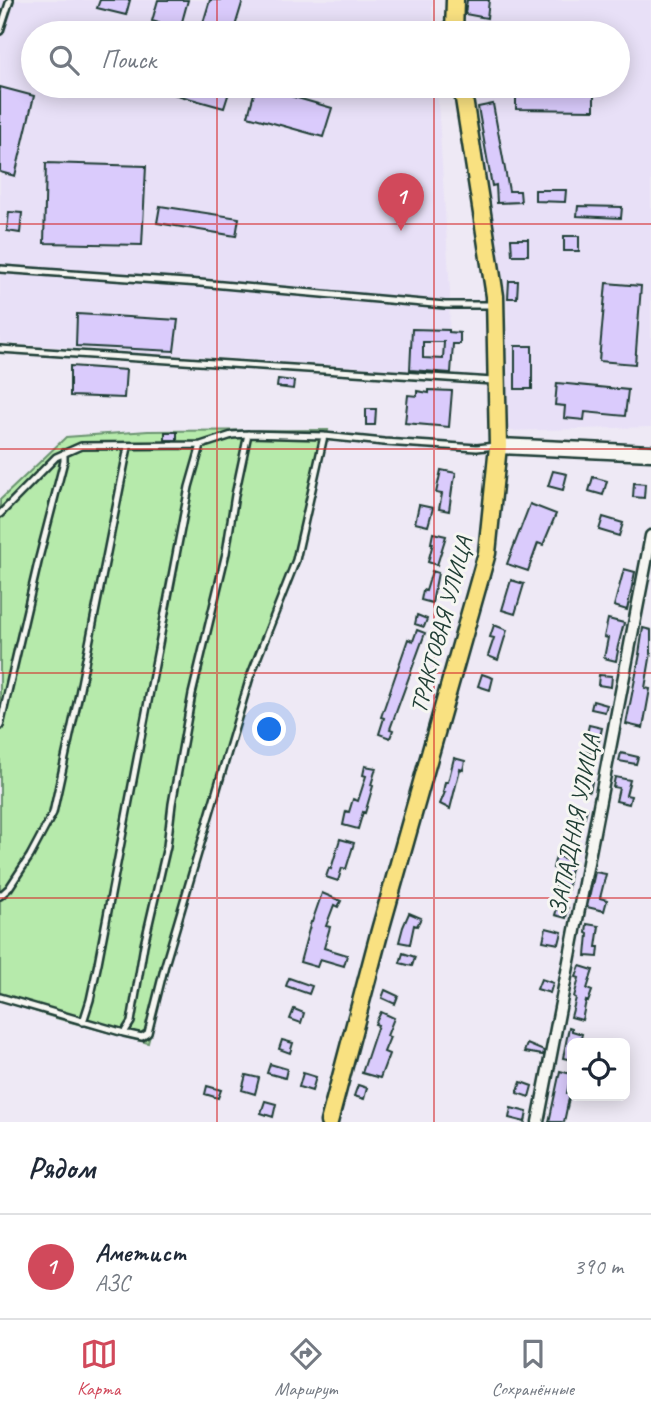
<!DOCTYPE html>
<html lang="ru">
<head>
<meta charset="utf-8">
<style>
  :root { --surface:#fff; --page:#f2f2f3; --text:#1f2937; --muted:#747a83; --line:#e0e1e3; --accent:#d1495b }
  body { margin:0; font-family:Caveat,sans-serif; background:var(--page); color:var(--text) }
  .controls { position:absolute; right:21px; bottom:21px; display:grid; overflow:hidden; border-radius:10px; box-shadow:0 4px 18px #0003 }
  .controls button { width:63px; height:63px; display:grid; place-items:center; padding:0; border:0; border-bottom:2px solid var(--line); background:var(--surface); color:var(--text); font:35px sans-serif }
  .you { position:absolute; left:270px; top:730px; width:24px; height:24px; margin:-18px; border:5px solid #fff; border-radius:50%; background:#1a73e8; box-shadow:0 0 0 10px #1a73e833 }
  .badge { display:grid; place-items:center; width:46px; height:46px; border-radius:50%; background:var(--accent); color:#fff; font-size:23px; font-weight:700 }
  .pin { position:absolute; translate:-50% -58px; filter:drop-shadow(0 2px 4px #0008) }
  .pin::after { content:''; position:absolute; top:37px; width:24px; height:21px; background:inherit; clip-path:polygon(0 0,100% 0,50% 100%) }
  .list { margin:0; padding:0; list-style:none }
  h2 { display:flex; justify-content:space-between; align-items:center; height:91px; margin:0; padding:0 28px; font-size:30px }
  h2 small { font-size:23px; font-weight:400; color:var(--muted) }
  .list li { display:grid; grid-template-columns:46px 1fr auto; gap:21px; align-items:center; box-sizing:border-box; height:105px; padding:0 28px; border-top:2px solid var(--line) }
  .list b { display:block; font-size:26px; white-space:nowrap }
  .list p { margin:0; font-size:23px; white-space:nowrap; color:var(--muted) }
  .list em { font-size:23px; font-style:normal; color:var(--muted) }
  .icon { flex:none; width:38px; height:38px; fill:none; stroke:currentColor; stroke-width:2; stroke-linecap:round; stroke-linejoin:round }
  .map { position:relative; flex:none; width:651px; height:1122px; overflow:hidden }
  .search { position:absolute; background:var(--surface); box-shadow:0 4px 18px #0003; left:21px; right:21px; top:21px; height:77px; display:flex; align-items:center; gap:18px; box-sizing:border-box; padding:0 24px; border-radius:38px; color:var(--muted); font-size:26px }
  .sheet { height:196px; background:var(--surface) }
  nav { display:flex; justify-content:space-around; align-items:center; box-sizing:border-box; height:98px; border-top:2px solid var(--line); background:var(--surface); font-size:19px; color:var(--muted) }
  nav a { display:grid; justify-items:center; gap:4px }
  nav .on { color:var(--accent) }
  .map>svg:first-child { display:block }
  .built { fill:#e8e0f7 }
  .green { fill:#b6eaab; stroke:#6a9470; stroke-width:2 }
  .building { fill:#dacbfc; stroke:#1f3d34; stroke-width:2; fill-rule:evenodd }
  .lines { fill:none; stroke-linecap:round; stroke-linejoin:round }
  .lane-casing { stroke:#1f3d34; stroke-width:10 }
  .street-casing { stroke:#1f3d34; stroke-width:15 }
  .secondary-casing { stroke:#1f3d34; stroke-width:19 }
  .primary-casing { stroke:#1f3d34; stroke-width:21 }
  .lane { stroke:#f6f6f2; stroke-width:5 }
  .street { stroke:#f6f6f2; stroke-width:10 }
  .secondary { stroke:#f6f6f2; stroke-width:14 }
  .primary { stroke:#f9e181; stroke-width:16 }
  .grid { fill:none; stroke:#d62828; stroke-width:2; stroke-opacity:0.55 }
  .labels { text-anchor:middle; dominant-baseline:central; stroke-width:6; stroke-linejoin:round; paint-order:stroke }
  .street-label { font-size:24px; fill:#1f3d34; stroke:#f6f6f2 }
</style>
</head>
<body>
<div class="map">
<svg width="651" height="1122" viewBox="0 0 651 1122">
  <rect width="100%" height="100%" fill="#eee9f5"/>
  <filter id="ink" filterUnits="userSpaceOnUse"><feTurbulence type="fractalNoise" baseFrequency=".0143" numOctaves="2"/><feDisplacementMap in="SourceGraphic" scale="14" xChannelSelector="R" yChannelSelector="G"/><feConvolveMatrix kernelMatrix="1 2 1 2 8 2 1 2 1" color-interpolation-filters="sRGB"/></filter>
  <g filter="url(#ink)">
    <path class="built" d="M0,0H433L432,8L434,33H33V86H437L450,291L449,342L454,350L451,373L0,343Z
      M463,0H651V427L508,431L507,298L491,212L475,86H618V33H468Z"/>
    <path class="green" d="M328,430L299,560L252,678L227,768L179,926L148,1043L56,1018L0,1000V500L66,437L148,431Z"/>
    <path class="building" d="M100,0H130L126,15L97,8Z
      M158,0H188L180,29L152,21Z
      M210,0H243L233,33H200Z
      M467,0H489L487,18L465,14Z
      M153,86H231L224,108L152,88Z
      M256,86L332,108L323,137L248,116Z
      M516,86H594V110L516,109Z
      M0,87L34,96L15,176L0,172Z
      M493,104L509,191H520L521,202L497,203L496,185L492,186L478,107Z
      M46,163L146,166L142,245L44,243Z
      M535,190H566L565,202L535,201Z
      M160,206L239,218L236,236L157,223Z
      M578,206L622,207L621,218L577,216Z
      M9,212L22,213L20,233L7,231Z
      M564,236H579V251H564Z
      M511,239H528V255H512Z
      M509,281H518L517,298H508Z
      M606,283L641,286L635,364L599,361Z
      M77,314L178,320L174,351L76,346Z
      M412,329L449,330V332L460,333V344H453L451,373L410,370ZM423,342H444L443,359L423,358Z
      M515,346H532V389H515Z
      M70,366L126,370L124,398L70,396Z
      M278,379L294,381L293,389L277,387Z
      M557,383L628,390L625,416L585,412L584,420L564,418L565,406L555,405Z
      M429,390L452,391L449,427L405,423L408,395L417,396V391L429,393Z
      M366,409H376L375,425H366Z
      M165,432H177V440H165Z
      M441,470L456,473L454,482H453L449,511L439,509L442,494L436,493Z
      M553,471L567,474L563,490L548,486Z
      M593,477L607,481L603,495L589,491Z
      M634,483L645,484L644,498L633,497Z
      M530,504L556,514L543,545L538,543L528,571L507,564Z
      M419,505L433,508L428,526L415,523Z
      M603,517L623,523L619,536L599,530Z
      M433,533L446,536L437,565L428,562L433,543H431Z
      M624,569L635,572L627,610L614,606Z
      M432,571L438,573L432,603L421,600L423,590L426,591Z
      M511,580L524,584L515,614L502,610Z
      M417,615L427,619L424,627L415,624Z
      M608,619L624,623L617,650L618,651L616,661L604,658L608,638L604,637Z
      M494,625L507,630L498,660L488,656L494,638L490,637Z
      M643,628L651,630V653L645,688L650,689L643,728L626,724L640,654H639Z
      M417,630L425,633L390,729L393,730L390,738L379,734L384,718L381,717L408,639L413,641Z
      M482,674L493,678L490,690L478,686Z
      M599,675L612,676L611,687L598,685Z
      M593,701L607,705L605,712L591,709Z
      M589,725L602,728L599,741L586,738Z
      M586,752L597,754L594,764L584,761Z
      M621,753L638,757L636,764L619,761Z
      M454,758L465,761L463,770L460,769L450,809L440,804L445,792H443L445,782H448Z
      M365,766L376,768L371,785L373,786L365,813L363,812L358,829L343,825L346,811L349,812L353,799L358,801L366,776L363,775Z
      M615,777L630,780L626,795L631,796L629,804L616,801L619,788L613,787Z
      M579,778L592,782L590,791L577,787Z
      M575,805L587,809L584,819L571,815Z
      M340,839L354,843L346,869L342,868L338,881L326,877L329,868L331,869Z
      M556,856L574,861L570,872L568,889L555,887L557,869L553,868Z
      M595,872L606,874L600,898L607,900L604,911L587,907Z
      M322,893L341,901L338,907L334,905L326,926L330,927L324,948L347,955L344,966L320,959L317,967L300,962L311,922H312Z
      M558,905L568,908L566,918L555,915Z
      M409,913L421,918L417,926L414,925L410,944L399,942L403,927Z
      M587,924L599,926L596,947H599L598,957L586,956L588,934L586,933Z
      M546,928L562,932L559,944L543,941Z
      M403,953L415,957L412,966L400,963Z
      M580,966L593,970L587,989L592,991L588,1002L586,1001L582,1020L571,1017L576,998L574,997L579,978L576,977Z
      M289,978L312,986L309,994L286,986Z
      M541,979L553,983L550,993L537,989Z
      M385,990L398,996L395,1004L382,998Z
      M294,1009L304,1013L301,1023L290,1019Z
      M381,1012L394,1018L387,1036L390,1037L384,1052L389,1054L380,1078L362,1073L378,1025L375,1024Z
      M569,1027L572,1028V1031L582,1034L580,1042L572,1040V1060L563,1058Z
      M282,1040L293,1043L290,1053L279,1049Z
      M527,1044L544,1051L543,1055L524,1052Z
      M270,1064L287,1069L285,1078L267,1073Z
      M560,1071L571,1074L567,1093H570L567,1108L564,1122H549Z
      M303,1073L316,1077L312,1091L299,1087Z
      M246,1075L259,1078L255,1094L242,1090Z
      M521,1082L532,1086L529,1097L517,1093Z
      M358,1085L367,1088L364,1099L354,1096Z
      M207,1086L221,1090L218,1098L205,1094Z
      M265,1101L276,1104L273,1117L261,1113Z
      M511,1108L527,1112L525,1122L509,1118Z"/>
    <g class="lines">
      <defs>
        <path id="lane" d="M0,31L10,0
          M0,269L200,283L445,305H492
          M0,349L493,381
          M0,514L56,457L81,446L201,445L232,435L248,434L324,436L384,442L477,448L495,446
          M0,726L39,558L64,461V453
          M0,896L9,888L30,856L53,813L79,694L128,447
          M0,997L124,1033L131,1022L144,945L167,846L172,804L192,694L226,553L235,495L248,434
          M83,1022L90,1000L98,963L189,487L201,445
          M124,1033L142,1037L148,1033L165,965L250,677L296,560L324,436"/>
        <path id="street" d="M538,1122L651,536"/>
        <path id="secondary" d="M498,446L651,453"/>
        <path id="primary" d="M454,33L455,0
          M329,1122L379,934L487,553L498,446L495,296L462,86"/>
      </defs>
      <use href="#lane" class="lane-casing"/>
      <use href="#street" class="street-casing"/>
      <use href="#secondary" class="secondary-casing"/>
      <use href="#primary" class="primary-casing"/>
      <use href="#lane" class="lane"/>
      <use href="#street" class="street"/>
      <use href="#secondary" class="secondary"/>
      <use href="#primary" class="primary"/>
    </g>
  </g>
  <path class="grid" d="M217,0V33M434,0V33M217,86V1122M434,86V1122M0,224H651M0,449H651M0,673H651M0,898H651"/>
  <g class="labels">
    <g class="street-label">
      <text transform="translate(441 625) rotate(-75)">ТРАКТОВАЯ УЛИЦА</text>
      <text transform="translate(574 825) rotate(-79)">ЗАПАДНАЯ УЛИЦА</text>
    </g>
  </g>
</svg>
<div class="controls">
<button><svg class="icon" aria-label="locate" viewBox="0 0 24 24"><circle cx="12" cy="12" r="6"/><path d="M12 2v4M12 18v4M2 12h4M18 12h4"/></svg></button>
</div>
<div class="you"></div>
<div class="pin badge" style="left:401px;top:231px">1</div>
<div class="search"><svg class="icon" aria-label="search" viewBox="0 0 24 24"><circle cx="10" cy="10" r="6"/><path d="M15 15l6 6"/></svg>Поиск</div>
</div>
<section class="sheet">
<h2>Рядом<small></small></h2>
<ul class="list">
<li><span class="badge">1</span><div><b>Аметист</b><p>АЗС</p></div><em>390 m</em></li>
</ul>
</section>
<nav>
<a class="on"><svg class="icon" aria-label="map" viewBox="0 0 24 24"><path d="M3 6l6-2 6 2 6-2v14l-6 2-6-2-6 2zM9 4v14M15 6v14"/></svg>Карта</a>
<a><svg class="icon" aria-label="directions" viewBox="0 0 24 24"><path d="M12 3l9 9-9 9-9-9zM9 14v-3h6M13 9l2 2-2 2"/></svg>Маршрут</a>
<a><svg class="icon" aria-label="saved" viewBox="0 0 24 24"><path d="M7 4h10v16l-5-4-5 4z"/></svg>Сохранённые</a>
</nav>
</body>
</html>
